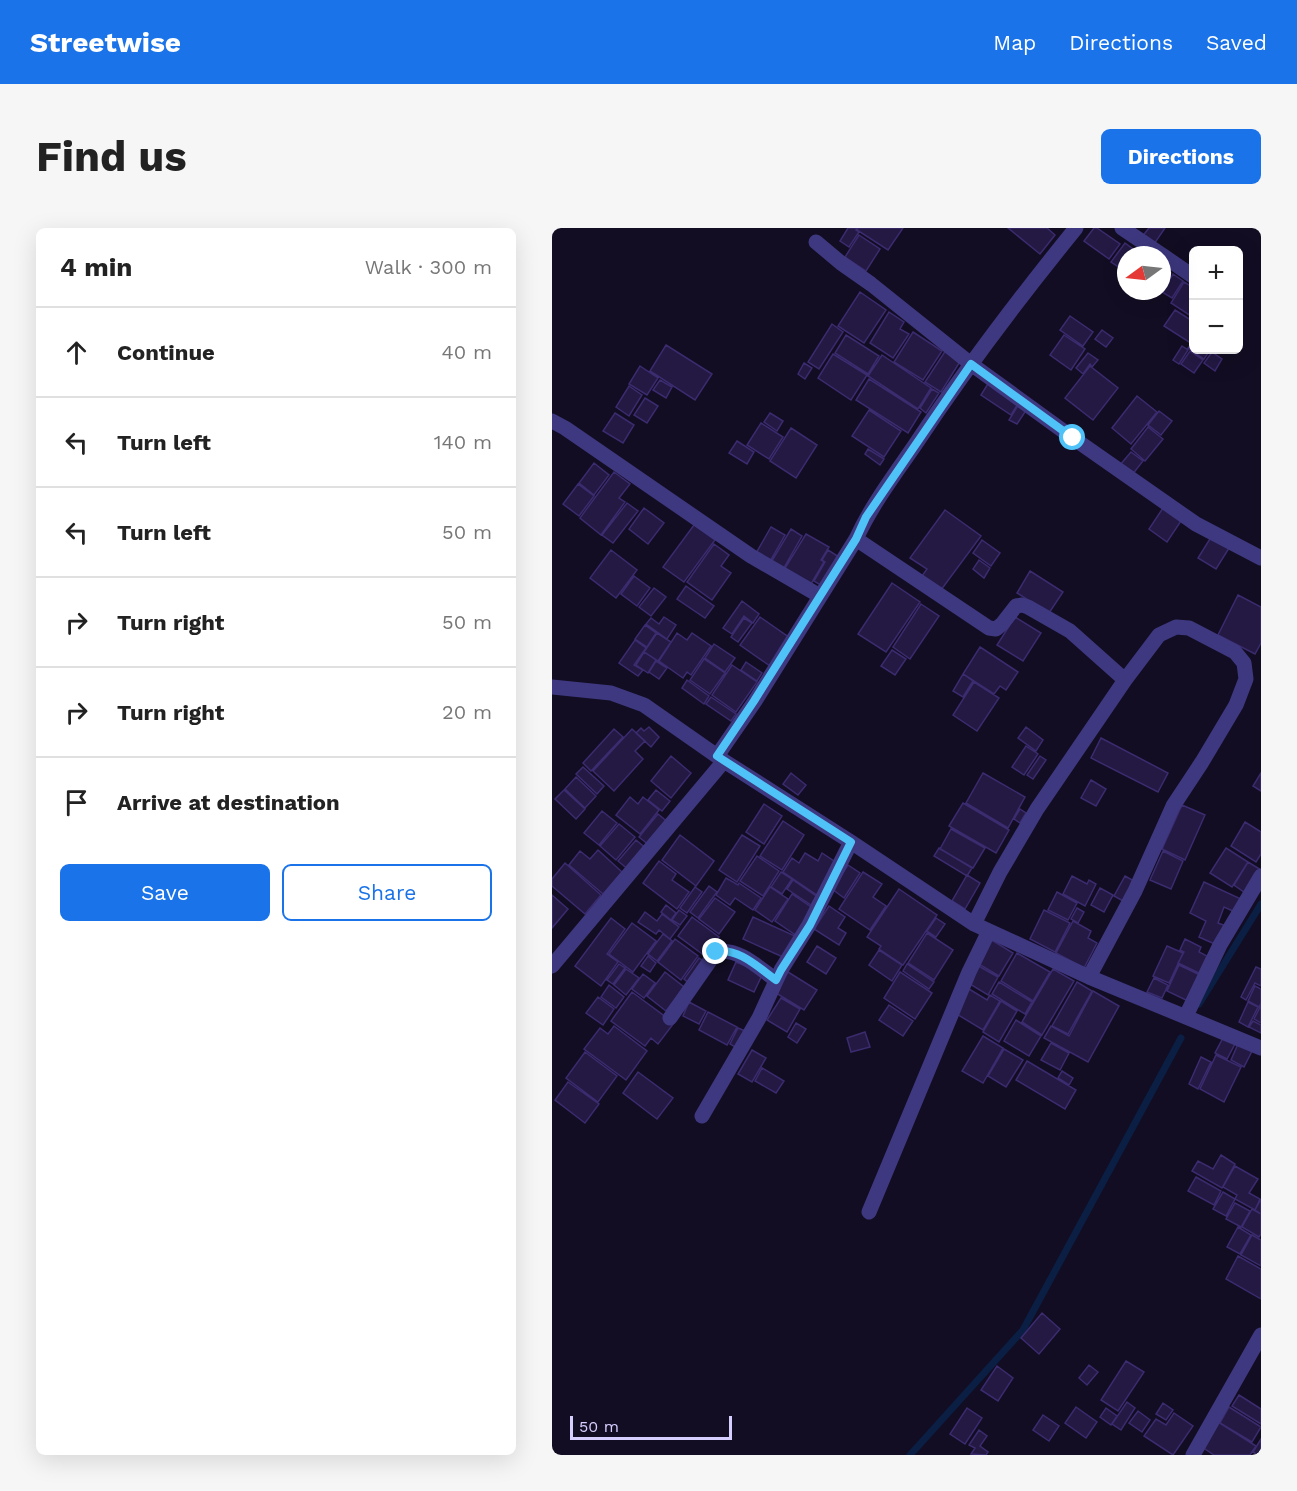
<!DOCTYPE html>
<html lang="en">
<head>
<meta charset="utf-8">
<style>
  :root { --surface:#fff; --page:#f6f6f6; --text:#222; --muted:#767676; --line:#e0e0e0; --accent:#1a73e8 }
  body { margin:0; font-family:"Work Sans",sans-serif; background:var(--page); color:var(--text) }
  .controls { position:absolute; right:18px; top:18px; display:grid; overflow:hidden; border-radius:9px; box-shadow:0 6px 24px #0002 }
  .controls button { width:54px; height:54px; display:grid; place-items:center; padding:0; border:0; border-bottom:2px solid var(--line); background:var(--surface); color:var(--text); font:30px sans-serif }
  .compass { position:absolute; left:565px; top:18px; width:54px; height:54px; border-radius:50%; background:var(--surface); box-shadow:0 6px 24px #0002; rotate:255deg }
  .scale { position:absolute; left:18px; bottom:15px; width:162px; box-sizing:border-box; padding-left:6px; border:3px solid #d6ceff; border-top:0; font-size:16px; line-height:21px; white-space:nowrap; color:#d6ceff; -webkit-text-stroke:4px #120d22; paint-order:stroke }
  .stop { position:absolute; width:18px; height:18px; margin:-14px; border:4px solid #4fc3f7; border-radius:50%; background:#fff }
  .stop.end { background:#4fc3f7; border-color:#fff; box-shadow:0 2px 6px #0008 }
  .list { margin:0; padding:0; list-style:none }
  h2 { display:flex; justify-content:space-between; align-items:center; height:78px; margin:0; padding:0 24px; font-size:26px }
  h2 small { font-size:20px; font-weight:400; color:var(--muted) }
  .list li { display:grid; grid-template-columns:39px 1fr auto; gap:18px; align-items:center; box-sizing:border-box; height:90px; padding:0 24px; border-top:2px solid var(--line) }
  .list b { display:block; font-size:22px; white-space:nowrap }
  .list em { font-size:20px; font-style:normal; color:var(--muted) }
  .actions { display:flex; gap:12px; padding:18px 24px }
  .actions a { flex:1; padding:14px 0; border:2px solid var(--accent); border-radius:9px; text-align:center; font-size:21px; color:var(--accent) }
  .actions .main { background:var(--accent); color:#fff }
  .icon { flex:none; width:33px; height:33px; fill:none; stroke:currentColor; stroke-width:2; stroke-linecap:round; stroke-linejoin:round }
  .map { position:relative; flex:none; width:709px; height:1227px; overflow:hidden; border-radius:9px }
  header { display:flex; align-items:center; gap:36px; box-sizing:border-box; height:84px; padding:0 30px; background:var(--accent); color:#fff }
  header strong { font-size:28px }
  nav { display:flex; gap:33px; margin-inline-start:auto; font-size:21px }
  .intro { display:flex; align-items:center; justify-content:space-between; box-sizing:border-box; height:144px; padding:0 36px }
  h1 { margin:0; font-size:42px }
  .button { padding:15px 27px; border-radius:9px; background:var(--accent); color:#fff; font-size:21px; font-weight:700 }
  main { display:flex; gap:36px; padding:0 36px }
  aside { flex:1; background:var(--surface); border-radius:9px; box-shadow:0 6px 24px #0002 }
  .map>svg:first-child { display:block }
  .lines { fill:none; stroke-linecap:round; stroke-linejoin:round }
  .stream { stroke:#0b1e43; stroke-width:7 }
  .building { fill:#231943; stroke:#3b2b6f; stroke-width:1.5 }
  .minor { stroke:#3e3881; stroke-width:15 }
  .tertiary { stroke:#3e3881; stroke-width:15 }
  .route { stroke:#4fc3f7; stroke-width:8 }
</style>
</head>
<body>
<header>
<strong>Streetwise</strong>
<nav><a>Map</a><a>Directions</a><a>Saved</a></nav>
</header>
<div class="intro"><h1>Find us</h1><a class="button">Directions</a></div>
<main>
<aside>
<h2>4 min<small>Walk · 300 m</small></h2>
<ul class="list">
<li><svg class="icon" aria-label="ahead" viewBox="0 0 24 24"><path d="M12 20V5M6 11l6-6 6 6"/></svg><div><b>Continue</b></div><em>40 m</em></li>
<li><svg class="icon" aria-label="left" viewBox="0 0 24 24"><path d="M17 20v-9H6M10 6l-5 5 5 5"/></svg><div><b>Turn left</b></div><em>140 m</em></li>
<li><svg class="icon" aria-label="left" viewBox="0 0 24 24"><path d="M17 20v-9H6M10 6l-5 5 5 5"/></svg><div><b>Turn left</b></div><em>50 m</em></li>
<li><svg class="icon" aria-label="right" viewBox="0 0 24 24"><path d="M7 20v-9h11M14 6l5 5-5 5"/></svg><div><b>Turn right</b></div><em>50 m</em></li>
<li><svg class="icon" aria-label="right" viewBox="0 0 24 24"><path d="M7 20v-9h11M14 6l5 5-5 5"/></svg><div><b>Turn right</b></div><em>20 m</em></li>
<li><svg class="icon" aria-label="arrive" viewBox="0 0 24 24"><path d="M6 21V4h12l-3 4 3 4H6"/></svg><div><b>Arrive at destination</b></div></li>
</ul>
<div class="actions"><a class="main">Save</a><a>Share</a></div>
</aside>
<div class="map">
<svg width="709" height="1227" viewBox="0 0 709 1227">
  <rect width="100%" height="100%" fill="#120d22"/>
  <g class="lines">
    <path class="stream" d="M647,776L709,676
      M358,1227L471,1102L629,810"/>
  </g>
  <path class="building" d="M296,0H305L304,2L307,4L297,19L288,13Z
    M306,0H351L336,22L305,2Z
    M456,0H495L503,7L488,26Z
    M542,0H545L568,16L557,31L532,13Z
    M597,0H613L600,19L589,10Z
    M307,7L328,21L314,43L293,29Z
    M573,15L581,21L577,27H574V31L568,40L559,34Z
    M610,39L619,45L610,60Z
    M621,46L631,53L620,70L610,64Z
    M632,54L642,60V90L619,75Z
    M308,64L334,82L312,115L286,98Z
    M623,82L642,94V107L637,114L612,98Z
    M337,84L352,94L348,101L357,106L341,130L318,115Z
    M518,88L541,104L531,118L508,102Z
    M280,96L291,104L267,141L256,134Z
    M550,102L561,110L554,119L543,111Z
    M361,104L390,123L371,152L342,134Z
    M294,107L327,128L316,146L283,125Z
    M512,107L533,121L519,142L498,127Z
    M642,113V122H658L652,131L636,120Z
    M114,117L160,146L143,172L98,143Z
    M630,118L636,122L627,136L621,132Z
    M394,122L409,132L389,164L373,154Z
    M638,123L651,132L642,145L629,136Z
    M660,124L670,131L663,143L652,135Z
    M536,125L546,132L540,139L538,136L531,146L524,140Z
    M281,126L315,147L299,172L266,150Z
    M330,127L379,160L366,181L316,148Z
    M252,135L260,140L253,151L246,146Z
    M88,138L106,150L95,167L77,156Z
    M538,138L566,160L541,192L513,170Z
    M317,151L369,184L356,205L304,172Z
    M108,152L120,159L114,170L101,162Z
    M437,154L467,174L459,187L429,167Z
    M77,158L90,167L77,188L64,179Z
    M380,161L387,165L374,185L368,180Z
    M585,168L605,184L579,216L560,200Z
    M93,170L106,178L95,195L82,187Z
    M467,176L475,181L465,196L457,192Z
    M317,182L349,203L332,229L300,208Z
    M607,183L620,193L609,207L596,197Z
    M63,185L82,197L71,215L51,203Z
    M218,185L231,193L225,203L212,194Z
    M209,195L231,209L217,231L195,217Z
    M596,199L611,211L593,233L579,221Z
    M239,200L265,217L244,250L218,233Z
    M185,213L202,224L195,236L177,225Z
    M316,221L332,231L328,237L313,226Z
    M579,224L591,233L580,247L568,237Z
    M42,235L57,247L42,267L27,255Z
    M62,244L78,256L67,270L73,274L49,307L28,290Z
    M26,256L42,268L27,288L11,276Z
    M75,275L86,283L61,315L50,307Z
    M92,280L112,295L96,316L77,301Z
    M611,280L629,293L615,314L597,301Z
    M393,282L429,308L389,362L370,348L375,341L358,330Z
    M142,297L163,312L132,354L111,339Z
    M219,299L233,307L217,335L203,327Z
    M239,301L250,308L230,343L218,336Z
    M254,306L277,319L269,332L272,334L256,361L230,345Z
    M661,306L679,317L664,341L646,330Z
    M430,312L448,325L439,338L421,325Z
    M162,316L177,327L169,338L179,345L160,372L135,354Z
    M59,322L85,342L64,370L38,350Z
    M276,322L287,329L270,358L262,353L273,334L270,332Z
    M427,332L438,340L432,350L421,341Z
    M478,343L511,364L497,385L465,365Z
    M82,348L98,360L85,378L69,366Z
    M340,355L368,374L334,424L306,406Z
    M134,358L162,378L153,390L125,371Z
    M102,360L114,369L99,388L87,379Z
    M686,367L709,379V415L703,426L666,407Z
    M190,373L207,386L201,395L192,388L180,406L171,400Z
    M369,376L387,388L358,431L341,419Z
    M112,389L124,397L115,411L94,396L99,390L107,396Z
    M208,389L238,410L218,438L188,417Z
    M463,389L489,405L471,433L445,417Z
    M192,390L200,395L186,414L179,409Z
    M93,397L104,405L95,419L83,411Z
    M105,405L119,414L106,433L92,424Z
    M125,405L135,412L140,405L159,418L139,447L135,444L131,450L107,433Z
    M83,412L94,420L82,437L91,442L86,448L67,435Z
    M162,416L183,430L173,444L153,430Z
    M428,419L466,444L454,462L448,458L442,466L411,446Z
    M340,422L354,431L343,447L329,438Z
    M92,424L104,432L96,445L84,437Z
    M152,431L173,445L158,466L138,452Z
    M104,433L115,440L107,451L97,444Z
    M194,434L210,445L205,453L189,442Z
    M180,437L205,454L184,484L160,467Z
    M411,446L421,453L411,469L401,463Z
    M135,452L157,468L152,476L130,460Z
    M422,454L447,470L425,503L401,487Z
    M159,469L184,486L179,493L154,476Z
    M97,499L107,509L99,519L84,505L89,500L92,503Z
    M474,499L491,512L484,523L466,510Z
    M62,501L71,509L39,543L31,535Z
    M80,501L93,513L83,523L91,531L62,563L41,543Z
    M549,510L616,545L606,564L539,530Z
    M474,518L486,526L472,547L460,539Z
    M119,528L139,545L119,570L99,553Z
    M488,528L494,532L481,551L475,547Z
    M31,539L52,558L45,566L24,546Z
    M239,545L254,557L246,567L231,556Z
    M431,545L473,569L456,600L414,575Z
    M709,545V563L701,558Z
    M24,549L44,568L33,580L13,561Z
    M539,552L554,561L544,578L529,570Z
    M12,562L33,581L24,591L3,571Z
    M104,562L118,573L110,583L96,572Z
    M78,569L86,576L91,569L107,582L88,606L64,587Z
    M411,575L457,602L444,625L397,598Z
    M212,576L230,588L212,616L194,604Z
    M630,577L653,587L633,632L610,621Z
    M468,581L474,585L468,595L462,591Z
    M50,583L65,595L47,617L32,605Z
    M106,586L117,595L98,618L87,609Z
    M231,593L252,607L230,642L208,628Z
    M693,594L709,604V626L704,634L679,618Z
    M67,596L83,609L64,632L48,618Z
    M399,601L433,620L421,640L388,621Z
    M128,607L162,633L144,658L110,632Z
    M190,607L208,618L185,654L167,642Z
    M84,612L96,622L78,643L66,633Z
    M387,620L420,640L415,648L382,628Z
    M674,620L696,634L680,659L658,645Z
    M46,622L70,644L51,666L17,637L28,623L38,631Z
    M611,623L631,633L619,661L598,652Z
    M253,625L266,633L270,625L285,635L265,667L231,644L240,630L247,635Z
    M205,628L227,643L211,668L188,653Z
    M107,633L124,646L120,652L137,664L125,681L91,655Z
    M696,634L709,642L696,667L682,657Z
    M13,635L49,667L33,686L0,658V651Z
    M296,637L308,645L292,670L280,661Z
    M229,644L240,651L230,666L219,659Z
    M311,644L330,656L321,669L334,678L318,702L287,681Z
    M415,647L428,655L413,681L400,673Z
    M520,648L535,656L537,652L544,656L533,678L511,666Z
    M573,648L582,653L571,673L562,668Z
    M174,650L186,657L187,655L209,670L201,682L183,670L178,677L164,667Z
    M241,652L264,668L259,677L235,661Z
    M652,654L689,671L683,684L672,679L666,695L674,698L665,717L647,709L654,693L638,685Z
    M157,658L165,664L146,690L138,684Z
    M143,659L150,664L135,685L128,680Z
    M218,659L236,671L220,694L203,682Z
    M548,660L561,667L552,684L539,677Z
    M347,661L385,687L351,737L327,721L329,718L315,709Z
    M505,664L525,675L516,692L496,682Z
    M240,666L262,681L245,708L223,693Z
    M0,667L16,681L0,700Z
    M163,670L183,684L167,706L147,691Z
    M114,677L124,685L119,692L109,684Z
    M277,678L293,689L286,700L294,705L287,717L262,701Z
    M525,680L532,684L526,695L519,691Z
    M127,682L135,688L128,697L120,692Z
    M492,682L518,695L503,724L478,711Z
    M93,684L105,693L110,686L127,699L118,711L107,702L104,706L86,694Z
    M140,689L167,709L153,728L126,708Z
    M201,689L243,708L233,730L191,711Z
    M59,690L73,701L55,726L66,734L49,758L23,738Z
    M384,690L393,696L384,709L375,703Z
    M521,693L539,703L536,710L545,715L532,740L504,725Z
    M80,695L104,713L81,744L57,726Z
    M375,705L401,722L382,752L356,735Z
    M111,706L120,713L105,733L96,726Z
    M123,711L146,728L129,752L106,734Z
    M438,711L461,725L447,748L425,735Z
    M633,711L649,719L647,724L655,728L647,745L626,735L632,724L628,722Z
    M265,718L284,730L274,746L255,734Z
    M615,718L631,725L617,755L601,748Z
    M327,722L350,737L340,753L317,737Z
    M465,725L498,744L481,773L449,753Z
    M96,728L104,735L98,744L89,738Z
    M147,730L154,735L138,756L132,751Z
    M184,734L211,745L202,764L176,752Z
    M67,736L73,740L61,756L55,752Z
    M355,736L382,754L377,761L351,743Z
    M423,736L446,749L436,767L413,753Z
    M627,737L648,747L636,773L615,763Z
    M704,739L709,741V758L703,755L694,772L689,769Z
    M74,741L87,750L74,767L62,757Z
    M501,741L522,753L490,807L470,794Z
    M113,744L132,759L114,783L95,768Z
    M236,744L265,762L252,782L224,765Z
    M348,744L380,765L363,791L332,770Z
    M91,746L103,755L92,770L80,761Z
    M602,750L616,757L610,770L595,764Z
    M447,754L480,774L473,786L440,766Z
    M525,754L540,763L516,806L500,798Z
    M57,757L72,769L64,780L49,769Z
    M703,758L709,761V775L707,779L696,773Z
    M417,761L435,772L438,767L448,773L431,802L403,785Z
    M541,763L567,778L536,834L492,810L499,798L517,808Z
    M80,764L122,795L106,816L99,810L93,818L59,793Z
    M46,769L62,781L51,797L34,785Z
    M229,770L248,781L235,804L215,792Z
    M449,773L465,783L447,814L431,804Z
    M137,774L154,783L147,796L131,788Z
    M696,774L706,779L696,799L687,794Z
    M337,777L361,793L351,808L327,792Z
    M709,777V795L702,791Z
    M156,784L185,799L175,817L147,802Z
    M464,792L489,808L477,828L452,813Z
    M701,793L709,797V805L697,799Z
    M244,795L254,801L245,815L236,809Z
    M62,798L95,823L74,852L32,821L48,800L56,806Z
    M186,800L193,803L185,820L178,816Z
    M313,804L318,819L299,824L295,810Z
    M431,808L451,820L431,855L410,843Z
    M672,808L684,814L675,831L663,825Z
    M499,815L517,825L508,842L489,832Z
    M686,816L700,823L692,839L679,832Z
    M452,821L471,832L454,859L436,848Z
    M200,822L214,830L200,854L186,846Z
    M33,824L65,848L46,874L14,850Z
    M664,827L689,839L672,874L648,861Z
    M649,829L659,834L646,861L637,856Z
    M475,833L524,862L513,881L464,852Z
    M210,840L232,853L224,865L203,853Z
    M510,843L521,850L517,857L506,850Z
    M86,844L121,870L105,891L71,865Z
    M16,854L47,876L33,895L3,872Z
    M669,927L683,936L670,960L640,943L646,933L661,941Z
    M683,938L706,951L697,965L708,971L703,982L683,971L685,967L671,959Z
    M644,949L669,963L662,977L636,963Z
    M671,964L683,971L674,988L661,981Z
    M709,971V986L703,982Z
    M683,975L698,983L689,999L674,991Z
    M700,981L709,986V1006L707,1009L690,999Z
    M686,999L699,1007L688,1026L675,1019Z
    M700,1007L709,1012V1038L689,1027Z
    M686,1028L709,1041V1071L674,1051Z
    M490,1085L508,1101L487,1126L469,1110Z
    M574,1133L592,1144L566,1183L549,1172Z
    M537,1137L546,1144L535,1157L527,1150Z
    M445,1138L461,1150L446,1173L429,1162Z
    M687,1167L709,1181V1196L680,1178Z
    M575,1174L583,1180L569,1202L560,1196Z
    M611,1175L621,1182L614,1192L604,1186Z
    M524,1179L545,1194L534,1210L513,1195Z
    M677,1179L709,1199L700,1214L668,1195Z
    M415,1180L430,1190L413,1216L398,1206Z
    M554,1180L565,1188L559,1197L548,1189Z
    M586,1183L598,1192L590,1204L577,1195Z
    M622,1185L641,1198L621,1227L592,1208L604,1191L614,1197Z
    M491,1187L507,1198L497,1213L481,1202Z
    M663,1192L704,1218L698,1227H662L647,1217Z
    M427,1202L435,1208L428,1218L436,1224L434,1227L419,1226L423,1220L417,1217Z
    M709,1211V1227H706L701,1224Z"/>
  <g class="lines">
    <path class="minor" d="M570,0L610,27
      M264,14L289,35L319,56L419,136L521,210L644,296L709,330
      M610,27L642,49
      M0,193L13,200L199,328L268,368
      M304,311L437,400L444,401L450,396L464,378L470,377L476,379L518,403L573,452
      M0,459L59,465L92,477L172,533L299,614L422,696L537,749L709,820
      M165,528L203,473L304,311C320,276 344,245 365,214C414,140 468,69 524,0
      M422,696L448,644L485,581L573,452L607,407L624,399L637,400L683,424L692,435L694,451L684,477L650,534L621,578L583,663L537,749
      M0,738L172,533
      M634,788L668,717L709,648
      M118,790L164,724C186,719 207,740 224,752
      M150,888L207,790L229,742L257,697L299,614
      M317,984L417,744L437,703"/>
    <path class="tertiary" d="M641,1227L709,1107"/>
  </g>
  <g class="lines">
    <path class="route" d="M164,724C186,719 207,740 224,752L229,742L258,697L299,614L165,528L202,473L304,311L314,289L419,136L521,210"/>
  </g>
</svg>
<div class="controls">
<button>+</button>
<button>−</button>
</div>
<svg class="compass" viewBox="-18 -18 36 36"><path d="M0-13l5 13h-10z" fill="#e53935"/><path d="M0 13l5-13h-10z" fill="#767676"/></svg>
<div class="scale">50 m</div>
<div class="stop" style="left:521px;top:210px"></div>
<div class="stop end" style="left:164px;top:724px"></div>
</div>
</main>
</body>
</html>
